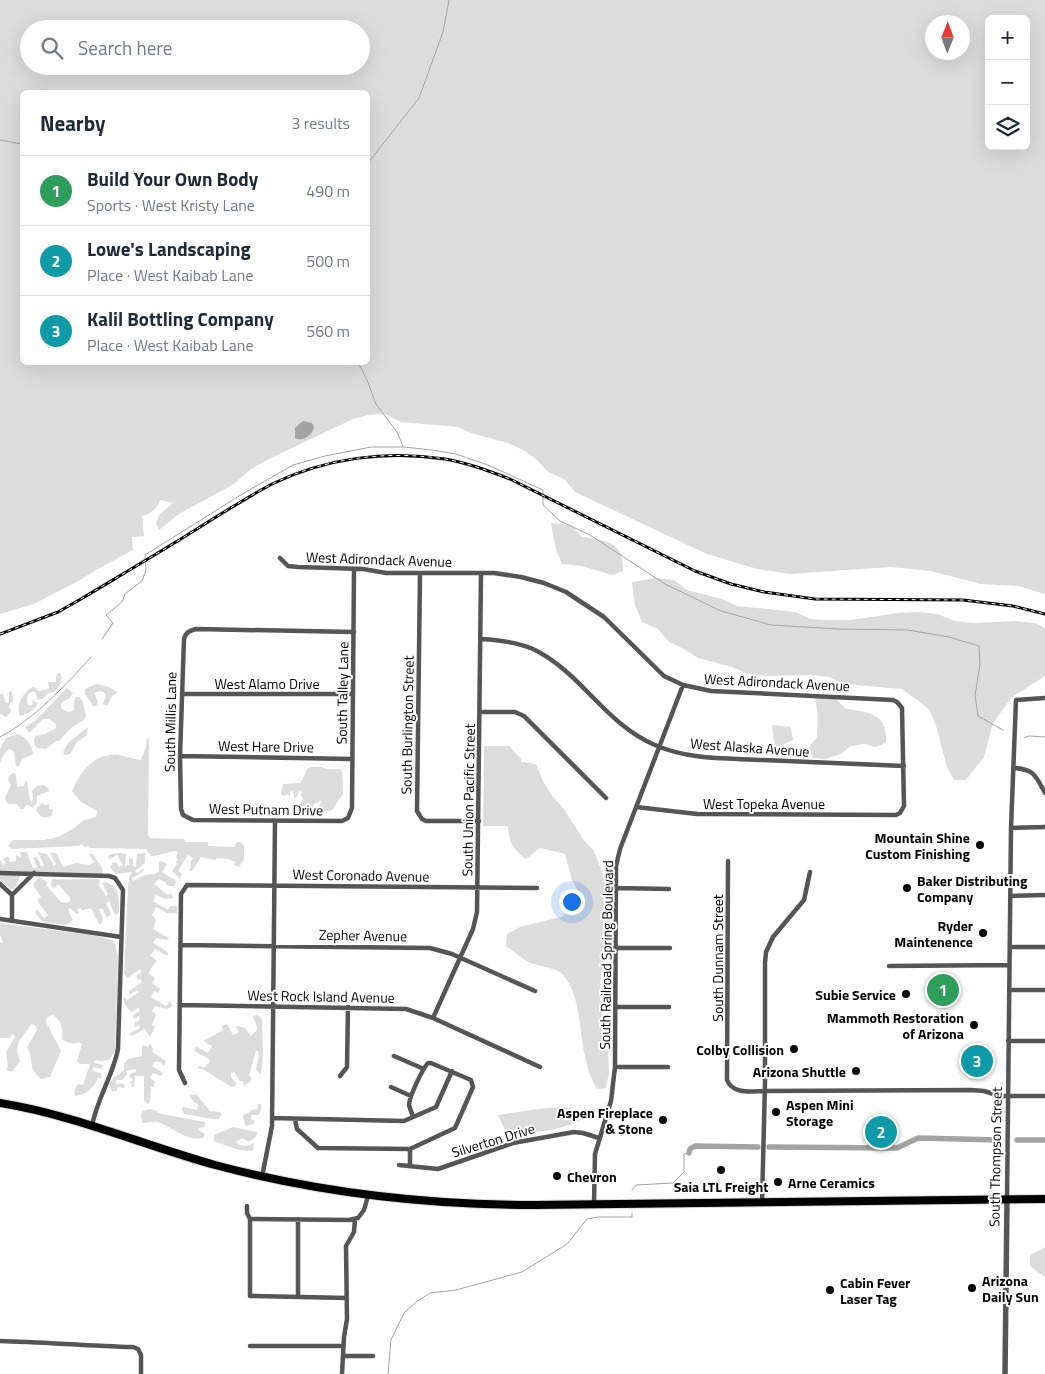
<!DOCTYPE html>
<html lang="en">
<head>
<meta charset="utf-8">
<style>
  :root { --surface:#fff; --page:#f6f6f7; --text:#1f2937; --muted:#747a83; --line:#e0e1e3; --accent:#000 }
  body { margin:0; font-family:"Titillium Web",sans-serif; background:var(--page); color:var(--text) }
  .controls { position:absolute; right:15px; top:15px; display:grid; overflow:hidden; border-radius:8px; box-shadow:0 5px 20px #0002 }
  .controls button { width:45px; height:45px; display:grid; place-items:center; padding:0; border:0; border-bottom:1px solid var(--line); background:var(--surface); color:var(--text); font:25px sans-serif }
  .compass { position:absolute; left:925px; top:15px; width:45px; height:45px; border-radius:50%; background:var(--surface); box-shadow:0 5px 20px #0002; rotate:1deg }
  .you { position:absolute; left:571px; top:901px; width:18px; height:18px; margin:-12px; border:4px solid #fff; border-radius:50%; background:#1a73e8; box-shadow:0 0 0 8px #1a73e833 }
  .badge { display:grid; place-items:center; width:32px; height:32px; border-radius:50%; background:var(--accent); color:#fff; font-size:16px; font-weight:700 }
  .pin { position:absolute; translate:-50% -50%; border:2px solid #fff; box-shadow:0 1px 5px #0006 }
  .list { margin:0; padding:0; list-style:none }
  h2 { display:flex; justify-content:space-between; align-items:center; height:65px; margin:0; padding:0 20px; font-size:21px }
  h2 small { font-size:16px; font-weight:400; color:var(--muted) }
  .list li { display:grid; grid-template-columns:32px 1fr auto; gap:15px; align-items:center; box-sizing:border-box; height:70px; padding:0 20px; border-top:1px solid var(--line) }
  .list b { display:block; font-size:19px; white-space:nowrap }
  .list p { margin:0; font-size:16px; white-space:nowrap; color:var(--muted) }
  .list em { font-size:16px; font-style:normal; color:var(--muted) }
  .icon { flex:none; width:28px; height:28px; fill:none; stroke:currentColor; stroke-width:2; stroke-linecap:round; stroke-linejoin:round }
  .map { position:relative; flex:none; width:1045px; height:1374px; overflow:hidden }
  .search { position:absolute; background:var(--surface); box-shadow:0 5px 20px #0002; left:20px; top:20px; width:350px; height:55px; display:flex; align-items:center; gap:12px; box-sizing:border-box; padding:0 18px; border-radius:28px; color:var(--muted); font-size:19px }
  .panel { position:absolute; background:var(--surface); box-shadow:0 5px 20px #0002; left:20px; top:90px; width:350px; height:275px; border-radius:8px }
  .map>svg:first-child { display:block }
  .green { fill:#dcdcdc; fill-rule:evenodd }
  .water { fill:#a3a3a3 }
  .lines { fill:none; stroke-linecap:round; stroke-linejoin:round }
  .stream { stroke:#a3a3a3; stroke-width:1 }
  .canal { stroke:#a3a3a3; stroke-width:5.5 }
  .primary-casing { stroke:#dbdbdb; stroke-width:10 }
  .minor { stroke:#555; stroke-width:4.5 }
  .tertiary { stroke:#555; stroke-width:5.5 }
  .primary { stroke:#000; stroke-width:8 }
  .rail-casing { stroke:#000; stroke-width:3 }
  .rail { stroke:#fff; stroke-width:1; stroke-dasharray:4; stroke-linecap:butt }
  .poi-dot { fill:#000; stroke:#fff; stroke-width:2 }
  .labels { text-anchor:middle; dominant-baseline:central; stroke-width:4; stroke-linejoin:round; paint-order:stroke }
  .street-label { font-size:14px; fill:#000; stroke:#fff }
  .poi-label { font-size:14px; font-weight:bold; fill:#000; stroke:#fff; text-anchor:end }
</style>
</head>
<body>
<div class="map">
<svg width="1045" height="1374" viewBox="0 0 1045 1374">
  <rect width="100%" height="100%" fill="#fff"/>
  <path class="green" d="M0,0H1045V594L1018,586L981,584L931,571L891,567L791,574L757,569L707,554L575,492L564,479L548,472L537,460L525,451L508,443L474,434L458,427L401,422L385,414L369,415L353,419L273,457L251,469L234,484L179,514L159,530L156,523L160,514L173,503L160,500C157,509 151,514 142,516L144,536L132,537L133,550L96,570L80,580L34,604L0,614ZM989,19H1026V146H989ZM932,22H962V52H932ZM29,29H361V66H29ZM22,92H368V362H22Z
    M551,523L571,525L582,537C607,540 624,542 623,571L612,575L582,566L562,564L555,546Z
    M655,578L674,580L687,590L722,599L737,606L795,612L811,619L830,620H851L898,613L919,612L938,614L954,621L973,623L1015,621L1035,623L1045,628V676L1012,697L993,723L984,757L966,780H954L947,767L936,726L929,709L902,689L844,684L829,677L810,675L767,676L748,674L732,667L698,658L684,649L669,642L658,629L642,622L635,605L632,582Z
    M58,673H60L62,677L59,686L54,692L48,693L42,699L38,700L35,692H31C27,696 26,699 28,705L31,706L33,704L32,700L38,703C36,710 27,714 20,716C15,707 24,689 34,687L39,691L49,689L48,682H56V676Z
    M96,684C103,685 113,687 117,693L112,696L107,706L104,705L103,703L106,697L105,693L100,691L94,693L98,702L96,706H93L85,694V689Z
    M67,688L73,693L70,698L61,703V708L67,712L73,711C75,706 73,702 76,697H79L82,700L86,715L84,720L71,728L59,741H56L46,749L37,748C34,744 33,741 35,736L45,734L56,728V724L49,719H43L29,733L25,727L35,721Z
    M12,691L13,701L9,706L11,712L6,717L0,714V694H3L5,702L8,703L9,702V692Z
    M815,695L834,697L846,709C870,712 888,714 886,743L875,747L865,744L851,746L841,754L825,759L813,758L809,747L817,737L818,718Z
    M772,725L791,727L793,740L775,748Z
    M88,727L87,735L77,742L70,754L65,755L63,752L68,743Z
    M17,734C26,736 30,743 33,752L32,755L22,759L19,766H16L14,752L10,749L7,750L0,762V749L6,738Z
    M149,738L148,836L150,838L184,839L185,842H208V846L234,847L237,842H241L244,846V859L239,867L234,865L235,862L229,859L217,858L215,860L201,857L192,871H190L191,864L190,863L193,858L188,855L178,871L182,874L180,879L172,871L177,864L176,863L178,859L176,858L178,852L175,851L154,856H151L146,849L89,848L88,846L84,847L82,844L79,846L12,849L8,846L13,840H44L58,837L74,828L84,820L96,817L97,811L81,802L72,791C80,773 94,752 118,755C125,756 133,759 141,760L146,747L147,739Z
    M484,746H509L521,759V762L536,764L543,781L552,796L564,809L583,839L594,851L601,869L607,889L611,933L609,952L602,967L600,986L601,1007L608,1052L609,1073L606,1088L597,1089C591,1078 587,1068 585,1056C579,1033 581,994 563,975C555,967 541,967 531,963C522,960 514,951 506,946L507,934L520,927L561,917L576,907L579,893L572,880L565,854L540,848L526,859C513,849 509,843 508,826H483Z
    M311,767H322L326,769H340L342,771L343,794L332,810L321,813L322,808L319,806L322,801H320L313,805L316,812L314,815H304L301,813L297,815V812L303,799L301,795L302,792L299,791L297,797L294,798L293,791L290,792V797L288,794L284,796L281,794L283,784L300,783L304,777L307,769Z
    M13,773L16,774L17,787L24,786L25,781L27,782L30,800L32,801L33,799L32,791L37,786L43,785L48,788L49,791L37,796V802L33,808L28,805H26L24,809H20L17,804H9L6,802L5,798L11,785L8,780L9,776Z
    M42,803L45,805L49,804V809L53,810L52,815C45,820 39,817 36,809Z
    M20,852H29L27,853L33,868L37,867L33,858L37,857L41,866L44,865L38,852L47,854L54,866L56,864L50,853H56L63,867L76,863L89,865L94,862L89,854H93L103,870L102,874L0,871V860L3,865L6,863L3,859L6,857H9L10,862L16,861V855L21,858Z
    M121,853L126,854L125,866L129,865V858L133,859V866L136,867L137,854L145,853V863L135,871L137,873L144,868L143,872L132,878L133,881L145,875L155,874L159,871V862L161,861L167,864L162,872L175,880L176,883L174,886H168L166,884V883L159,879L154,884L168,895L170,893L172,895L173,898L165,899L156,895L153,901L168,910L171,906H177V913H167L156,907L152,915L156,920L153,929L169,938L167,940L156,938L153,943L168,952V955C163,956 160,950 155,949L150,956L157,960L148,973L155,978L152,983L160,989L158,993L154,991L151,997L166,1006L170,1001L172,1006L167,1009L155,1006L152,1011L156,1014L152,1025L155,1027L150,1037L145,1029L131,1036L130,1033L140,1028L139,1025L135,1027L134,1023L140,1020L139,1016L134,1019L133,1015L140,1011L138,1008L131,1012L125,1005L123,998L125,997L127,1000L139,992L137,990L129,995V991L142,982L140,979L138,980L136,976L142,972L140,969L127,978L124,973L128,888L129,876L132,872L116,874L112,870L110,866L113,865L112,863L116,862L119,867L123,865L117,855L110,859L108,856L111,854Z
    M0,875H20L17,885L14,889H10L0,880Z
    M40,877L48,883L46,885L61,902L66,903L70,901V898L58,884L54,889L51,886L52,879C67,881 81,878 96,879L100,880L99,885L106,896L108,894L102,883L106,882C120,887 119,900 119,913L115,915L109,901L106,903L111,914L107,918L102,908L99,909L103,919L101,924H99L91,908L82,910L80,908L77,910L79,913L77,914L70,908L68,910L73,920L66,925L43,922L35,913L37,909L44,918L48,915L38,902V899L41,897L33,885L38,878Z
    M0,923L98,936L114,941L118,956L115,1051L109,1060L101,1061L95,1060L94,1063L103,1065L101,1069L94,1067L92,1070L102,1074L101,1078H98C94,1088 86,1095 75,1096L74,1091L78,1084L83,1085L90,1064H80L77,1061L82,1044L79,1042C72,1045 68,1043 62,1039C63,1029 62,1021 53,1015L47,1017L46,1022L61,1051L50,1077L41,1079C26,1066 35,1059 27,1047L37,1030L35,1025L31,1024C23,1038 12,1043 20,1061L12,1072L7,1070L8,1066L6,1052L15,1037L13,1034L11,1035L10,1038H0V943L3,942L0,935Z
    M258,1015L262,1020L263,1054L261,1075L256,1069L259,1055L258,1051H256L249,1075L252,1078L250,1082L244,1086L243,1081H240L234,1072L231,1073V1077L236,1083L235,1086L231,1087L203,1069L197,1068L200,1066L204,1068L210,1062L209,1059L194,1051L196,1046L201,1050V1049L208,1053L212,1046L203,1041L224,1030L221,1026L227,1024L233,1035L239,1032L236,1027L238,1026L245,1028L251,1036C262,1027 255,1026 253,1016Z
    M150,1044L153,1049L152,1052L166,1061L164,1066L162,1063L156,1061L152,1066L163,1073L161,1076L153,1073L150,1078L155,1082L154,1087H151L150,1102L148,1104L144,1101V1076H135L134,1087H132L130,1082L133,1081L132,1078H129L130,1074L136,1072V1069L126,1071L127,1074L122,1080H116V1084L123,1083L125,1088L117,1087V1091H112L109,1084L114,1077L119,1075L124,1069V1064L128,1059L142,1056V1045L148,1047Z
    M196,1094L210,1111L220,1112L222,1115L218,1119H213L184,1114L182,1110L183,1107L197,1110L198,1104L195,1103L190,1097L191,1095Z
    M258,1104H261C262,1108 261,1112 258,1115H251V1118L254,1121V1124L245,1126L243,1115L249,1113L251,1110L257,1109Z
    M566,1107L581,1110L582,1119C558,1131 533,1135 506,1132L498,1115L545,1108Z
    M150,1109L157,1111V1113L205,1122V1127L199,1128L198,1130L205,1134L203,1138C187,1142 172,1127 158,1122C154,1121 147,1123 142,1123L141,1115L143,1111Z
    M233,1127L257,1132L256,1137L249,1142L242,1138L236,1142C240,1147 248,1147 253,1143L254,1145L253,1150C241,1153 226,1145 214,1141V1135Z
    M1045,1247V1277L1030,1266V1255Z"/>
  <path class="water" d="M303,421L312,423L314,428C311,436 303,442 295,438V428Z"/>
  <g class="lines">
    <path class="stream" d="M0,140L22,144
      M368,163L419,98L443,32L449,0
      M358,362L367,380L376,404L397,432L403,446
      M102,639L113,623L106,615L122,602L125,594L142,581L146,570L145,555L239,496L293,465L325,456L371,447H404L432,450L456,454L488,465L543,490V505L560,521L590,535L665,584L721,611L771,625L838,629L908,630L949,637L979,646L980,665L975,695L978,716L1003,730
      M0,737C33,720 66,685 91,657
      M1024,738L1029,736L1045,737
      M632,1190L636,1185L673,1183L684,1172V1154L689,1153
      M388,1374L391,1340L404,1313L416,1302L430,1293L456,1290L522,1272L567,1244L587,1219L598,1217H632V1213"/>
    <path class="canal" d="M1017,1140H1045
      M769,1147L897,1148L918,1138L999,1140
      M689,1153L690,1149L695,1146L758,1147"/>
    <defs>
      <path id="primary" d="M0,1103C74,1115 143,1145 215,1165C320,1193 426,1205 535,1205L1045,1199"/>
    </defs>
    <use href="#primary" class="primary-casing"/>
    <path class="minor" d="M280,558L288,566L298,567L363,569L386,573H494L521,577L544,583L566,592L604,617L664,676L683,685L711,691L893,700L897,702L902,708L904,806L900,813L896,815L697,814L636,807
      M420,573L417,811L422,819L426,821H479
      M354,632L196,629C189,631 186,632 184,639L180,756L181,809L183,815L193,820L342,821L348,818L352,808C352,728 354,648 354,569
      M481,639C499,640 517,642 533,649C581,672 605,724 655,745C689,760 726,758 763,760C810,762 857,764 904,766
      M182,694H352
      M480,712H515L524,716L606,798
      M180,756L352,759
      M1014,768C1034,769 1036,776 1045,793
      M1011,828L1045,827
      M728,861L727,1080C733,1095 752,1091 765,1091L971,1090L984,1091L1000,1096H1045
      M0,873L109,876L115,878L123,890L118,1049C113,1076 97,1098 92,1126
      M0,884L12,895V921
      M616,888L669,889
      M12,895L34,873
      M1010,896L1045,895
      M0,919L121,937
      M181,945L430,948L452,954L535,991
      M1010,947H1045
      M615,948H670
      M889,966L1009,965
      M1009,990H1045
      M181,1005L406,1009L433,1018L540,1067
      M615,1007H669
      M433,1018L473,929L477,912L481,573
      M1008,1041H1045
      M394,1056L424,1069
      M615,1067H668
      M340,1076L347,1067L348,1007
      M185,1083L179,1070L181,894L187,885L537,888
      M391,1087L411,1096
      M272,1118L404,1121L436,1107L452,1071
      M295,1119L297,1129L318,1148L410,1149L455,1128L473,1087L471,1080L431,1063H428C423,1068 409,1097 409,1105C410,1109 412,1113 413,1117
      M399,1165L438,1169L513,1143L574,1132L583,1133L599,1138
      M410,1166V1149
      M262,1177L272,1126L275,821
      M1007,1200L1011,828L1016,700L1045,698
      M762,1203L765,1083V963L766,952L773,937L804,900L810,872
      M594,1204L595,1154L611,1101L615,1067L616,866L620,849L683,685
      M247,1206V1213L250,1219L349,1220L358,1218L364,1210L368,1196
      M250,1219V1296L347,1298
      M298,1297V1219
      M0,1341C44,1342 88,1346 133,1347L138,1349L141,1355V1374
      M250,1346H343
      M343,1356H373
      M342,1374L344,1337L347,1319L346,1246L354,1232L355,1219"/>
    <path class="tertiary" d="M1005,1374L1007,1200"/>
    <use href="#primary" class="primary"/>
    <defs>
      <path id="rail" d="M0,634L58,612L81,599C116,578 150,558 184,537C213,519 242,500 272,484C326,458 386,450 445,459C468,463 489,471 510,479L695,571L731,584L764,592L815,599L963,600L1013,606L1045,614"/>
    </defs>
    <use href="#rail" class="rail-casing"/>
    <use href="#rail" class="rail"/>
  </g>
  <g class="poi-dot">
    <circle cx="980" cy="845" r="5"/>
    <circle cx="907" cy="888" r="5"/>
    <circle cx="983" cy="933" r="5"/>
    <circle cx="906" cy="994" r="5"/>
    <circle cx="974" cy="1025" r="5"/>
    <circle cx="794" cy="1049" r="5"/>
    <circle cx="856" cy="1071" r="5"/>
    <circle cx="776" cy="1112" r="5"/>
    <circle cx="663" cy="1120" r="5"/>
    <circle cx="721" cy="1170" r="5"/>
    <circle cx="557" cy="1176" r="5"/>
    <circle cx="778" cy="1182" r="5"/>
    <circle cx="972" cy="1288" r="5"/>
    <circle cx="830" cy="1290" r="5"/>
  </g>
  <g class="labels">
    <g class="street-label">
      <text transform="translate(379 559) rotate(2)">West Adirondack Avenue</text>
      <text transform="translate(777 682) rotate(3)">West Adirondack Avenue</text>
      <text x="267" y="683">West Alamo Drive</text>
      <text transform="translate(342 693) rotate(-89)">South Talley Lane</text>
      <text transform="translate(170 722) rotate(-89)">South Millis Lane</text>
      <text transform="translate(407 725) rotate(-89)">South Burlington Street</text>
      <text transform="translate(266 746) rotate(1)">West Hare Drive</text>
      <text transform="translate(750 747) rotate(4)">West Alaska Avenue</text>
      <text transform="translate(468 800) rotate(-89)">South Union Pacific Street</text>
      <text x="764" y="803">West Topeka Avenue</text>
      <text transform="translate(266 809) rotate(1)">West Putnam Drive</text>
      <text transform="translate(361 875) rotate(1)">West Coronado Avenue</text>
      <text transform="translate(363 935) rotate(1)">Zepher Avenue</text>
      <text transform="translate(606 955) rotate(-89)">South Railroad Spring Boulevard</text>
      <text transform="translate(717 958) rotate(-90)">South Dunnam Street</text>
      <text transform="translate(321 996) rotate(1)">West Rock Island Avenue</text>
      <text transform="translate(493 1140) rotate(-17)">Silverton Drive</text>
      <text transform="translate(995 1157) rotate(-89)">South Thompson Street</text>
    </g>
    <g class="poi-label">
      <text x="970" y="837">Mountain Shine<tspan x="970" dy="16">Custom Finishing</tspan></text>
      <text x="917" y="880" text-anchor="start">Baker Distributing<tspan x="917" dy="16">Company</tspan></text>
      <text x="973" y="925">Ryder<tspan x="973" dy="16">Maintenence</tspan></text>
      <text x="896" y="994">Subie Service</text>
      <text x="964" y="1017">Mammoth Restoration<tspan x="964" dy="16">of Arizona</tspan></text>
      <text x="784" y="1049">Colby Collision</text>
      <text x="846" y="1071">Arizona Shuttle</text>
      <text x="786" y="1104" text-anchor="start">Aspen Mini<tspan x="786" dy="16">Storage</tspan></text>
      <text x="653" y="1112">Aspen Fireplace<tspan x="653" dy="16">&amp; Stone</tspan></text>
      <text x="567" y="1176" text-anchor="start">Chevron</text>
      <text x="788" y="1182" text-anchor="start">Arne Ceramics</text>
      <text x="721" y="1186" text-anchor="middle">Saia LTL Freight</text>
      <text x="982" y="1280" text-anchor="start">Arizona<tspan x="982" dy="16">Daily Sun</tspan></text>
      <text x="840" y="1282" text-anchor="start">Cabin Fever<tspan x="840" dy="16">Laser Tag</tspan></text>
    </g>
  </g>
</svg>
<div class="controls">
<button>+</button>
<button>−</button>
<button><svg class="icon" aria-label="layers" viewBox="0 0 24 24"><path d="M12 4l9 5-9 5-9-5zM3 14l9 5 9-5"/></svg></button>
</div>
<svg class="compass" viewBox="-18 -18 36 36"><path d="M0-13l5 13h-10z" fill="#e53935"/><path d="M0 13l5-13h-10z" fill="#747a83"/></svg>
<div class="you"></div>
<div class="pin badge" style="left:943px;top:990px;background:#2e9e5b">1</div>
<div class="pin badge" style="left:881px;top:1132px;background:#0f9aa8">2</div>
<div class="pin badge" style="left:977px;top:1061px;background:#0f9aa8">3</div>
<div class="search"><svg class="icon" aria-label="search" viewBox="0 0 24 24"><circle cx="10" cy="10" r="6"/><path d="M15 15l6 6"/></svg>Search here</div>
<section class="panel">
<h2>Nearby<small>3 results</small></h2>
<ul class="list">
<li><span class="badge" style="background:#2e9e5b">1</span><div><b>Build Your Own Body</b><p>Sports · West Kristy Lane</p></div><em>490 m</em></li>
<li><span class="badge" style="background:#0f9aa8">2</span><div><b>Lowe's Landscaping</b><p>Place · West Kaibab Lane</p></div><em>500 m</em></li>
<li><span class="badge" style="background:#0f9aa8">3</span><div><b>Kalil Bottling Company</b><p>Place · West Kaibab Lane</p></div><em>560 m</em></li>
</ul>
</section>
</div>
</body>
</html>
